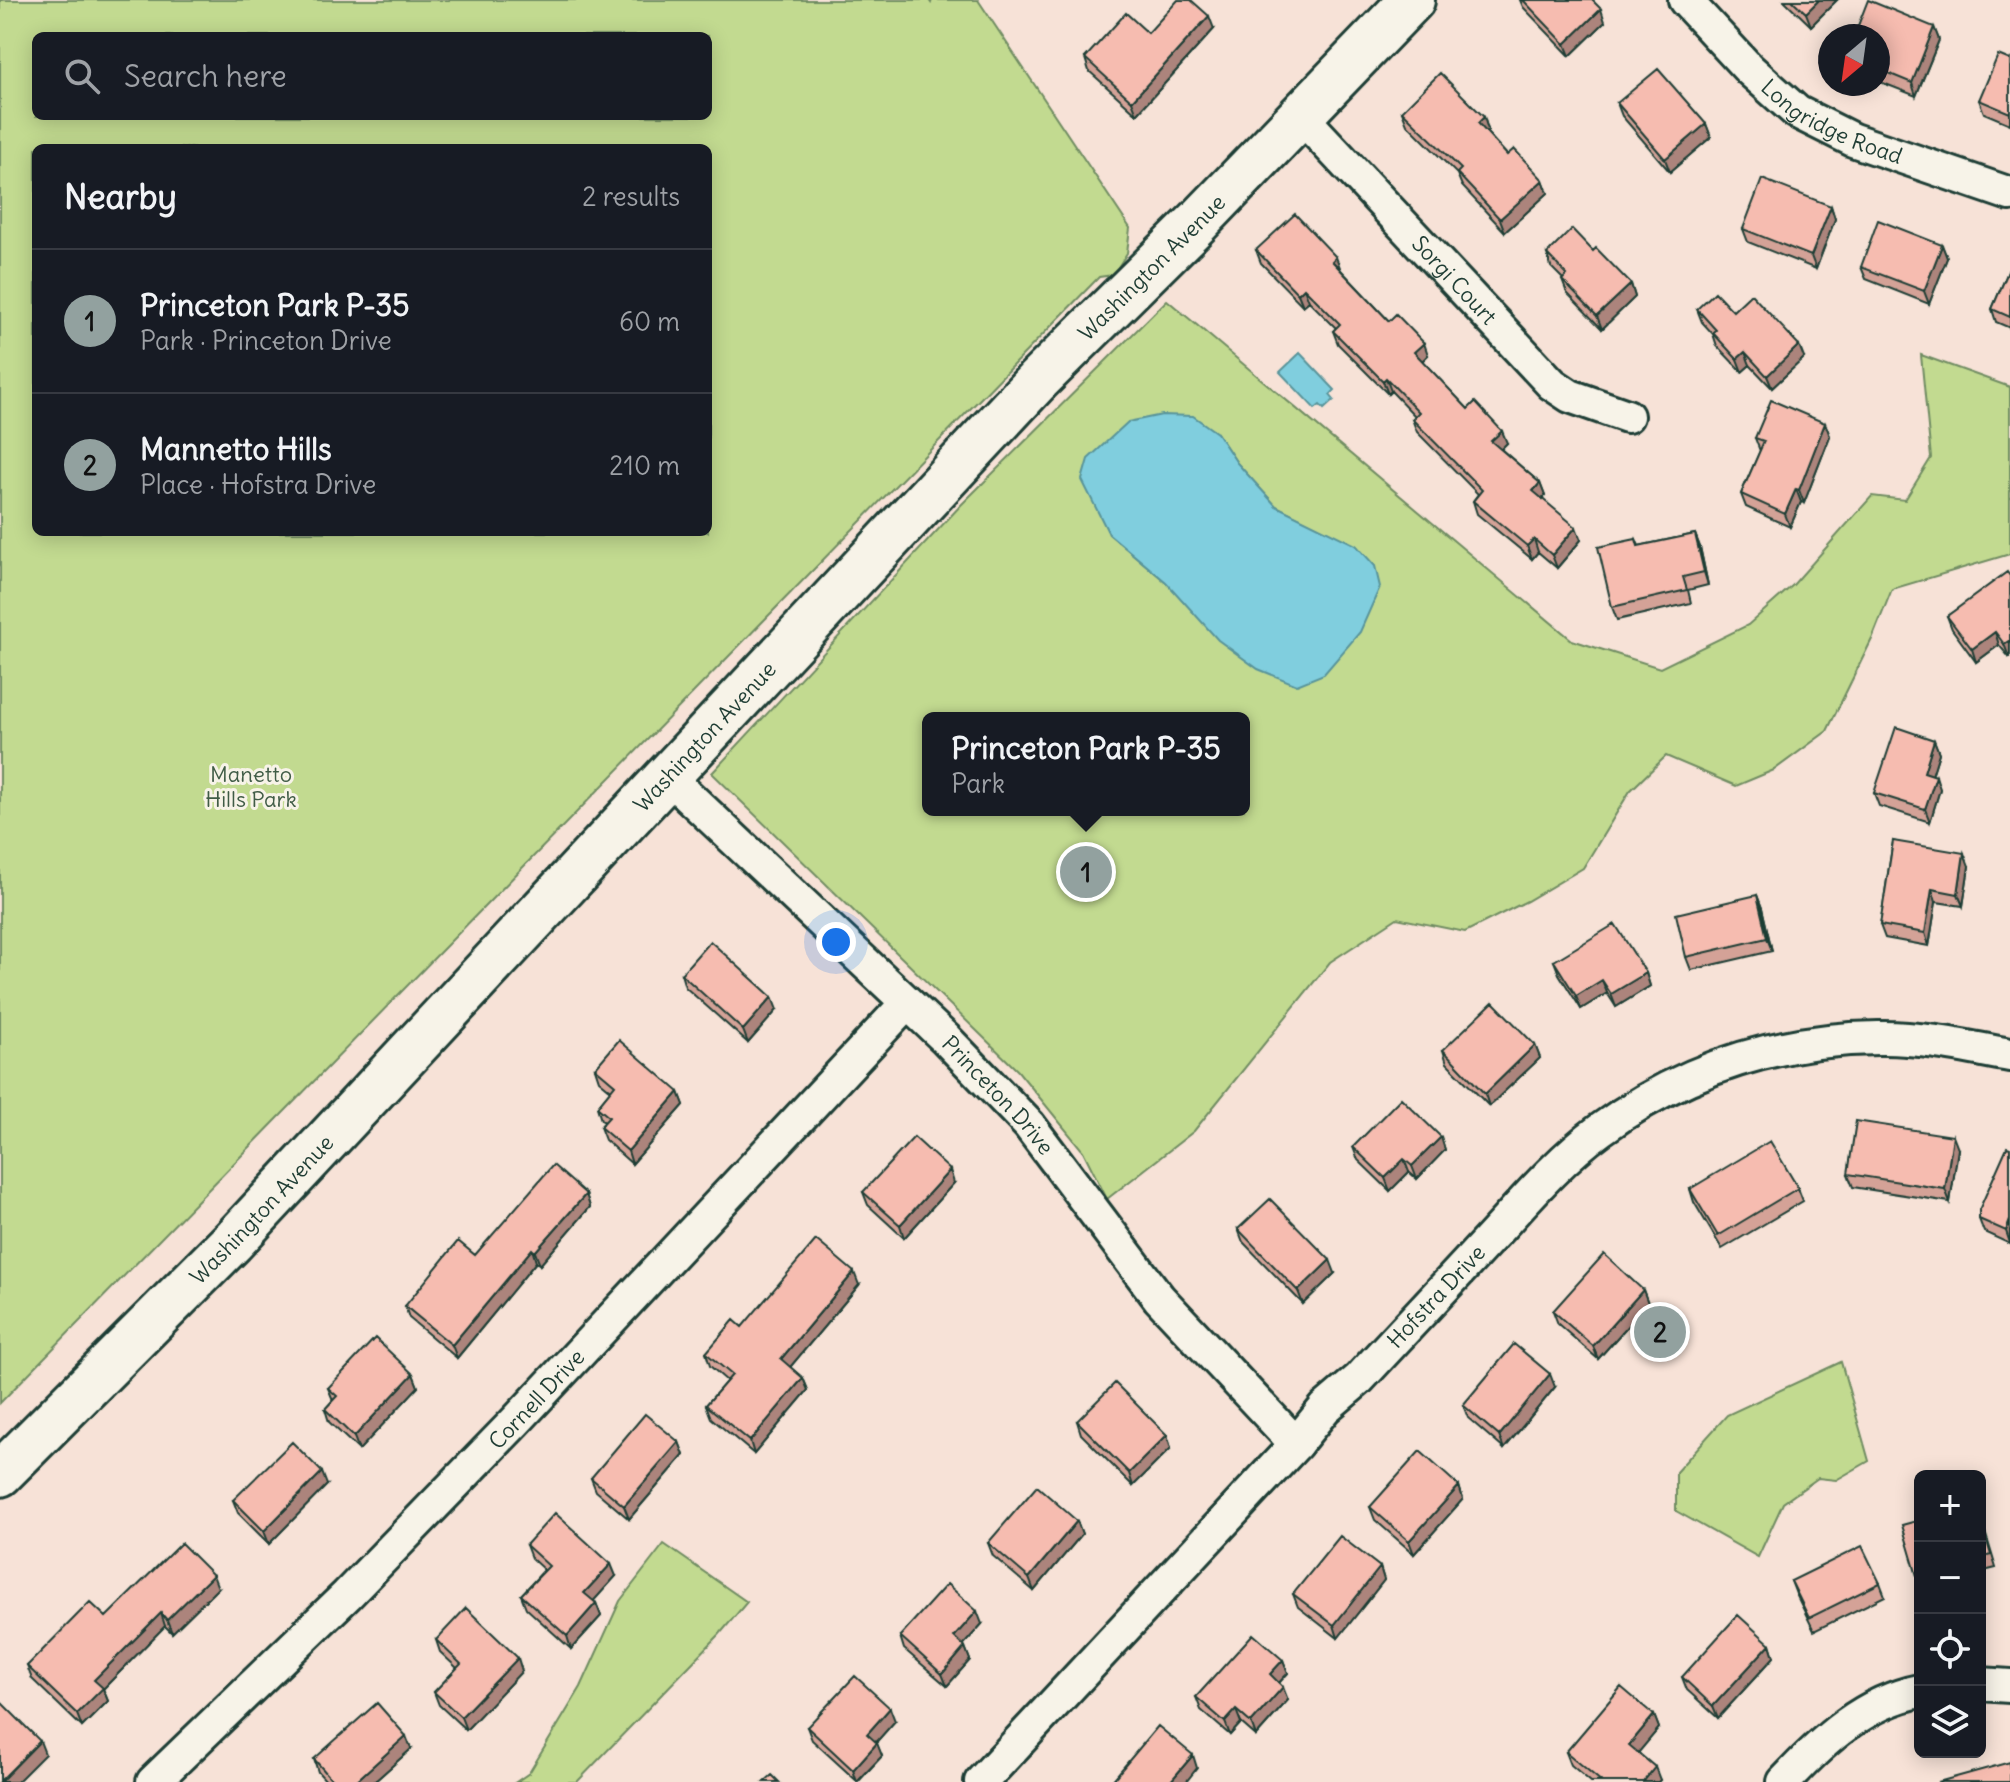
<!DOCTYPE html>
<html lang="en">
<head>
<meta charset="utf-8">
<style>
  :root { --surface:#171b24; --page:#20242c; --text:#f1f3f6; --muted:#9ea1a6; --line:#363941; --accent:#92a19f }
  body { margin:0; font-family:Delius,sans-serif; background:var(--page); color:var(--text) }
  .controls { position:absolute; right:24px; bottom:24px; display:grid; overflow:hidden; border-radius:12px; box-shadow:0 4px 20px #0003 }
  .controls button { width:72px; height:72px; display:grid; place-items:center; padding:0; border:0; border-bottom:2px solid var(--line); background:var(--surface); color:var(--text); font:40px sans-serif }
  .compass { position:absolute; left:1818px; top:24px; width:72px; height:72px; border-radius:50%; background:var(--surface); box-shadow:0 4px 20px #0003; rotate:209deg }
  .you { position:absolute; left:836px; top:942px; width:28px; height:28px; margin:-20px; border:6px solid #fff; border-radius:50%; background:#1a73e8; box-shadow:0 0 0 12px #1a73e833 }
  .badge { display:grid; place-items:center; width:52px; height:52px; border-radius:50%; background:var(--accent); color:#111; font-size:26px; font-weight:700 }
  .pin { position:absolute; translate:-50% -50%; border:4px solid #fff; box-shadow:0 2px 8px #0006 }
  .popup { position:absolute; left:922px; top:712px; width:328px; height:104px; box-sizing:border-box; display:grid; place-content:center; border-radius:12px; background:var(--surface); filter:drop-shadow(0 2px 6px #0005); font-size:26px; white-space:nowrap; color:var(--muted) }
  .popup b { font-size:30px; color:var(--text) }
  .popup::after { content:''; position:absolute; left:50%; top:100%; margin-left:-16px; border:16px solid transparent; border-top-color:var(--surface) }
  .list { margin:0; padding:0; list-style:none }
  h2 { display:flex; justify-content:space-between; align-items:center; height:104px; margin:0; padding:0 32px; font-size:34px }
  h2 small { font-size:26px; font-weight:400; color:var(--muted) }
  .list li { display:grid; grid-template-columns:52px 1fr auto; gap:24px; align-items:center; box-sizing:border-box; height:144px; padding:0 32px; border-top:2px solid var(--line) }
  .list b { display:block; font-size:30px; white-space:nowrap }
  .list p { margin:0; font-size:26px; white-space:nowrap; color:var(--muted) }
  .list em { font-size:26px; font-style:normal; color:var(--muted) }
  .icon { flex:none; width:44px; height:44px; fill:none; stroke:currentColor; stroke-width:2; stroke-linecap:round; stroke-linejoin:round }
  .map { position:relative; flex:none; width:2010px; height:1782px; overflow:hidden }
  .search { position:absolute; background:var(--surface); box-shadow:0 4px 20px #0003; left:32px; top:32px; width:680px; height:88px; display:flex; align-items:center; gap:20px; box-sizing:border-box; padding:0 28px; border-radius:12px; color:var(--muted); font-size:30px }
  .panel { position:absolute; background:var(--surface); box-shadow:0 4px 20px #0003; left:32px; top:144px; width:680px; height:392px; border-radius:12px }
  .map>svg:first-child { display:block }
  .green { fill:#c2da90; stroke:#708c62; stroke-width:2; fill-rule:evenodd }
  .water { fill:#80cede; stroke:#59949a; stroke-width:2 }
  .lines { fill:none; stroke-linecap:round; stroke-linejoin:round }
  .street-casing { stroke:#1f3d34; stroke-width:38 }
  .secondary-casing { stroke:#1f3d34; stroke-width:50 }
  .street { stroke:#f7f3e8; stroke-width:32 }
  .secondary { stroke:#f7f3e8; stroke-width:44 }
  .wall { fill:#d4a297; stroke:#1f3d34; stroke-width:2 }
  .shaded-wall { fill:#ac847b; stroke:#1f3d34; stroke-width:2 }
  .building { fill:#f6bcb0; stroke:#1f3d34; stroke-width:2 }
  .labels { text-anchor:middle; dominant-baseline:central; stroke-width:6; stroke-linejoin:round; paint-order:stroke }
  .street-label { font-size:22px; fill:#1f3d34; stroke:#f7f3e8 }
  .park-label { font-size:22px; fill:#405c46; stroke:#f7f3e8 }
</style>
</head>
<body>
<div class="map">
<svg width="2010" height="1782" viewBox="0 0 2010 1782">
  <rect width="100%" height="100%" fill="#f7e2d7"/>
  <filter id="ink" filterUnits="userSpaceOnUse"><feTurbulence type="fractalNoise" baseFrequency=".0125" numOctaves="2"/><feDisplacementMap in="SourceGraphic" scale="16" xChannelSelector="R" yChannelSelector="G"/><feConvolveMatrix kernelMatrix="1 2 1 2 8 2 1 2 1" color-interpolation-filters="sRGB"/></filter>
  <g filter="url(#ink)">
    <path class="green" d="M0,0H929L931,3L932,0H978L1130,228L1127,253L1113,275L1099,277L0,1403ZM36,36H708V116H36ZM36,148H708V532H36Z
      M1167,300L1572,640L1660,668L1748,625L1793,585L1872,496L1905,500L1931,458L1921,355L2010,387V554L1892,589L1872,639L1827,731L1774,770L1736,786L1666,756L1630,791L1583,868L1527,901L1465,932L1397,918L1330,962L1194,1131L1107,1199L1083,1151L1018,1071L712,773L961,505ZM1217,433L1237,463L1276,506L1356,546L1166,582L1109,534ZM928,718H1244V810H928Z
      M1841,1362L1869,1461L1836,1480L1818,1478L1783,1503L1758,1557L1676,1511V1472L1727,1415Z
      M664,1544L747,1602L719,1635L577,1782H516L529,1773L581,1687L620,1601Z"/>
    <path class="water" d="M1300,353L1335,390L1330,395L1334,400L1324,409L1320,405L1315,409L1280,372Z
      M1162,415L1193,416L1217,433L1237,463L1276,506L1356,545L1375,566L1380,587L1360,632L1324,674L1297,685L1258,669L1218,640L1166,582L1109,534L1082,480L1088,459L1128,422Z"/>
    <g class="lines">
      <defs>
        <g id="street">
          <path id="s1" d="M1685,0L1749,69L1797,112L1853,140L2010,194"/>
          <path id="s2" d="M1300,115L1552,384L1570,396L1627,416"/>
          <path id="s3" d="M667,776L946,1039L1029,1125L1159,1298L1296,1444"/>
          <path d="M1980,1684L2010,1686"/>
          <path id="s4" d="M153,1782L347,1595L515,1422L907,1003"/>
          <path id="s5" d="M981,1782L1296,1444L1325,1408L1359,1379C1403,1331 1448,1284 1492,1236C1526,1199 1559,1160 1600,1130C1682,1070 1776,1039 1878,1038C1922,1037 1966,1047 2010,1055"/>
          <path d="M1784,1782C1822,1741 1864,1702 1920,1691"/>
        </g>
        <g id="secondary">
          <path id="s6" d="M0,1474L232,1242L1037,381L1199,221L1412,0"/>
        </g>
      </defs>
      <use href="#street" class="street-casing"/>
      <use href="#secondary" class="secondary-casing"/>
      <use href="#street" class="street"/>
      <use href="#secondary" class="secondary"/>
    </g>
    <path class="wall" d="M1520,0H1592L1605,22L1570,56L1523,7Z
      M1784,0H1837L1811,26Z
      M1934,27L1939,40L1916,96L1878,81V36Z
      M1214,29L1137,114L1089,71L1085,58L1148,33Z
      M2010,60V124L1984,113L1979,100Z
      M1617,103L1706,124L1711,137L1670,172L1622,116Z
      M1402,111L1484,117L1488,130L1486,132L1507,155L1543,180L1548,193L1505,232L1462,186L1457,174L1407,124Z
      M1831,206L1835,219L1816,269L1748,242L1743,229Z
      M1942,245L1947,258L1929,304L1866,279L1861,267Z
      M1256,250L1341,270L1389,321L1428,355L1422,361L1468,409L1507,443L1501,449L1540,483L1545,496L1542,499L1581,540L1557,568L1538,552L1532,559L1477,514L1473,501L1478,494L1417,432L1412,419L1415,416L1391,391L1388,394L1338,344L1333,331L1336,328L1309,301L1303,306L1261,263Z
      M1547,254L1631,284L1635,297L1602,329L1567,293L1562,280L1563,279L1551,267Z
      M2010,267V328L1996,322L1992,309Z
      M1697,309L1733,311L1804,358L1772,388L1750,365L1742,372L1717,346L1713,334L1702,322Z
      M1825,423L1830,436L1804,503L1801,502L1790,527L1746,507L1741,494L1760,451L1755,438Z
      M1695,534L1700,547L1708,585L1688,590L1691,603L1617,620L1612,607L1636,539L1639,546Z
      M2010,576V656L2009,657L1999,645L1976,662L1952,629L1947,616Z
      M1934,740L1939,753L1932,775L1940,789L1930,822L1879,806L1874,793Z
      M1893,841L1969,866L1963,906L1936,902L1929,946L1885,938L1880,925Z
      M1757,895L1762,908L1772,951L1691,970L1686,957Z
      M1554,961L1646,973L1650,986L1616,1007L1607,993L1581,1009L1559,974Z
      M681,974L777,1010L748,1043L685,987Z
      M1535,1045L1540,1058L1489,1106L1447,1063L1443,1050Z
      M595,1068L679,1092L684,1105L632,1164L605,1140L600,1127L605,1122L601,1120L597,1107L611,1090L599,1080Z
      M1441,1137L1445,1150L1417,1179L1409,1172L1390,1191L1358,1160L1353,1147Z
      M2010,1148V1244L1984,1232L1979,1219Z
      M1958,1149L1950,1202L1853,1187L1848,1174Z
      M954,1183L904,1238L868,1205L863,1192Z
      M1798,1188L1803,1201L1722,1249L1694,1202L1690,1189Z
      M586,1194L590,1207L540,1265L536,1262L457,1358L409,1318L405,1306L475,1255Z
      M1238,1229L1335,1273L1303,1304L1243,1242Z
      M859,1285L790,1367L803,1378L808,1390L754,1454L711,1418L706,1405L727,1381L710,1366L706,1353L742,1327Z
      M1643,1290L1648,1303L1598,1359L1558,1324L1553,1311Z
      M413,1374L418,1387L359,1450L329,1422L325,1409L333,1400L328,1388Z
      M1555,1387L1504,1449L1468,1418L1463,1405Z
      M1077,1421L1167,1435L1171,1448L1133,1486L1081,1434Z
      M679,1442L684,1455L629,1519L596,1491L591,1478Z
      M327,1485L269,1544L238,1513L233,1500Z
      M1459,1486L1463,1499L1414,1554L1375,1520L1370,1507Z
      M1980,1515L1996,1568L1980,1572Z
      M1077,1521L1082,1534L1034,1591L993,1556L988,1543Z
      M526,1545L616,1576L593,1601L596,1603L601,1616L571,1649L526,1608L521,1595L544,1570L531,1558Z
      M1380,1567L1384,1580L1338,1638L1298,1607L1293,1594Z
      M1791,1581L1880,1583L1885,1596L1814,1631L1796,1594Z
      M218,1588L172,1633L165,1626L103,1689L108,1701L82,1727L32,1679L27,1666L106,1617Z
      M982,1624L963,1645L965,1647L970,1660L947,1686L904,1649L900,1636Z
      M436,1640L522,1671L466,1730L439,1705L434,1692L457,1668L440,1652Z
      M1770,1644L1774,1657L1718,1718L1687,1690L1682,1677Z
      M1283,1660L1288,1673L1279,1683L1288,1700L1256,1736L1241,1723L1230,1735L1201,1710L1196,1697Z
      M1654,1715L1659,1728L1638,1752L1660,1780L1658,1782H1591L1571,1765L1566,1752Z
      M895,1721L876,1742L882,1756L858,1782L812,1740L807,1727Z
      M411,1749L374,1782H327L318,1772L314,1759Z"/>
    <path class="shaded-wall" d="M1819,0H1837L1811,26L1806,13Z
      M1601,9L1605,22L1570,56L1565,44Z
      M1209,16L1214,29L1137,114L1132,101Z
      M1934,27L1939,40L1916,96L1912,83Z
      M1484,117L1488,130L1483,136L1478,123Z
      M1706,124L1711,137L1670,172L1665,159Z
      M1543,180L1548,193L1505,232L1500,219Z
      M1831,206L1835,219L1816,269L1811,256Z
      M1942,245L1947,258L1929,304L1924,291Z
      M1336,257L1341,270L1332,261Z
      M1631,284L1635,297L1602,329L1597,316Z
      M1304,288L1309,301L1303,306L1298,294Z
      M1424,343L1428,355L1418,365L1414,352Z
      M1799,345L1804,358L1772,388L1767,376Z
      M1745,352L1750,365L1742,372L1737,359Z
      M1386,378L1391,391L1388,394L1383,381Z
      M1825,423L1830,436L1804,503L1799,490Z
      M1502,431L1507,443L1496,454L1491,441Z
      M1540,483L1545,496L1538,504L1533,491Z
      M1796,489L1801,502L1790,527L1785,514Z
      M1576,527L1581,540L1557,568L1552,555Z
      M1695,534L1700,547L1708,585L1704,572Z
      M1534,539L1538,552L1532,559L1527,546Z
      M1995,632L1999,645L1976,662L1972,649Z
      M2010,640V656L2009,657L2004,644Z
      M1934,740L1939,753L1929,785L1924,772Z
      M1936,776L1940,789L1930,822L1925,809Z
      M1964,853L1969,866L1963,906L1958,894Z
      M1932,889L1936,902L1929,946L1925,933Z
      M1757,895L1762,908L1772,951L1767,938Z
      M1646,973L1650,986L1616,1007L1611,994Z
      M1602,980L1607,993L1581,1009L1576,996Z
      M772,997L777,1010L748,1043L743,1030Z
      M1535,1045L1540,1058L1489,1106L1485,1094Z
      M679,1092L684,1105L632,1164L628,1151Z
      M1953,1136L1958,1149L1950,1202L1945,1189Z
      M1441,1137L1445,1150L1417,1179L1412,1166Z
      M1404,1159L1409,1172L1390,1191L1385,1178Z
      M950,1170L954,1183L904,1238L900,1225Z
      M586,1194L590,1207L540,1265L535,1252Z
      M2010,1220V1243L2006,1231Z
      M532,1249L536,1262L457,1358L452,1345Z
      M1330,1260L1335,1273L1303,1304L1298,1291Z
      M854,1272L859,1285L786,1372L781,1359Z
      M1643,1290L1648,1303L1598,1359L1593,1346Z
      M413,1374L418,1387L359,1450L354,1437Z
      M1550,1374L1555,1387L1504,1449L1499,1436Z
      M803,1378L808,1390L754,1454L750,1441Z
      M1167,1435L1171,1448L1133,1486L1129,1473Z
      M679,1442L684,1455L629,1519L624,1506Z
      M322,1472L327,1485L269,1544L264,1531Z
      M1459,1486L1463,1499L1414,1554L1409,1541Z
      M1077,1521L1082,1534L1034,1591L1029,1578Z
      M611,1564L616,1576L589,1606L584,1593Z
      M1380,1567L1384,1580L1338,1638L1334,1625Z
      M213,1575L218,1588L172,1633L167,1620Z
      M596,1603L601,1616L571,1649L567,1636Z
      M977,1611L982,1624L959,1650L954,1637Z
      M161,1613L165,1626L103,1689L108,1701L82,1727L77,1714L94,1680Z
      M1770,1644L1774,1657L1718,1718L1713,1706Z
      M965,1647L970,1660L947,1686L942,1674Z
      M518,1658L522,1671L466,1730L461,1717Z
      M1283,1660L1288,1673L1275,1687L1270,1674Z
      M1283,1687L1288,1700L1256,1736L1251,1723Z
      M890,1708L895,1721L872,1747L867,1734Z
      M1236,1710L1241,1723L1230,1735L1225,1722Z
      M1654,1715L1659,1728L1634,1758L1629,1745Z
      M406,1736L411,1749L374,1782H355Z
      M40,1741L45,1754L17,1782H0Z
      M877,1743L882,1756L857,1782L853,1770Z
      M1193,1755L1197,1768L1186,1782H1170Z
      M1655,1767L1660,1780L1658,1782H1643Z"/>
    <path class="building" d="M1178,0H1191L1209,16L1132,101L1085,58L1126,13L1148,33Z
      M1523,0H1592L1601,9L1565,44Z
      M1792,0H1819L1806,13Z
      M1868,0L1934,27L1912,83L1878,69V36H1854Z
      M1998,55L2010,60V113L1979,100Z
      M1658,69L1706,124L1665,159L1617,103Z
      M1440,73L1484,117L1478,123L1507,155L1514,149L1543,180L1500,219L1457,173L1461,169L1402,111Z
      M1762,179L1831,206L1811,256L1743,229Z
      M1295,214L1336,257L1332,261L1389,321L1396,314L1424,343L1414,352L1468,409L1475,402L1502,431L1491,441L1540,483L1533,491L1576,527L1552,555L1534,539L1527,546L1473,501L1482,490L1412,419L1419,412L1386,378L1383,381L1333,331L1340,324L1304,288L1298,294L1256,250Z
      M1878,220L1942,245L1924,291L1861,267Z
      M1572,229L1593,251L1596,248L1631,284L1597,316L1562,280L1567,275L1547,254Z
      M2010,267V317L1992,309Z
      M1715,292L1733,311L1751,294L1799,345L1767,376L1745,352L1737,359L1713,333L1716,330L1697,309Z
      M1771,400L1825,423L1799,490L1796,489L1785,514L1741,494L1764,441L1755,438Z
      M1695,534L1704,572L1683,577L1687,590L1612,607L1598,547L1636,539L1638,546Z
      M2007,572L2010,576V640L2004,644L1995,632L1972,649L1947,616Z
      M1896,727L1934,740L1924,772L1936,776L1925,809L1874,793Z
      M1893,841L1964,853L1958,894L1932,889L1925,933L1880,925Z
      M1757,895L1767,938L1686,957L1676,914Z
      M1615,924L1646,973L1611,994L1602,980L1576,996L1554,961Z
      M710,941L772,997L743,1030L681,974Z
      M1493,1002L1535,1045L1485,1094L1443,1050Z
      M619,1040L679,1092L628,1151L600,1127L609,1117L597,1107L615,1085L595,1068Z
      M1401,1098L1441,1137L1412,1166L1404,1159L1385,1178L1353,1147Z
      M1856,1121L1953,1136L1945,1189L1848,1174Z
      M914,1137L950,1170L900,1225L863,1192Z
      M1770,1141L1798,1188L1718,1236L1690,1189Z
      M2007,1147L2010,1148V1220L2006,1231L1979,1219V1210Z
      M553,1165L586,1194L535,1252L532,1249L452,1345L405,1306L458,1241L475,1255Z
      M1270,1199L1330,1260L1298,1291L1238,1229Z
      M816,1240L854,1272L781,1359L803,1378L750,1441L706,1405L732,1375L706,1353L734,1320L742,1327Z
      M1604,1254L1643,1290L1593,1346L1553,1311Z
      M375,1338L413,1374L354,1437L325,1409L337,1396L328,1388Z
      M1514,1344L1550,1374L1499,1436L1463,1405Z
      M1115,1383L1167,1435L1129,1473L1077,1421Z
      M645,1414L679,1442L624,1506L591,1478Z
      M292,1442L322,1472L264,1531L233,1500Z
      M1420,1451L1459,1486L1409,1541L1370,1507Z
      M1037,1486L1077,1521L1029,1578L988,1543Z
      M555,1513L611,1564L584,1593L596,1603L567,1636L521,1595L549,1566L526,1545Z
      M1980,1518L1991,1555L1980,1558Z
      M1920,1520V1575L1917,1576L1902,1525Z
      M1340,1536L1380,1567L1334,1625L1293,1594Z
      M181,1543L213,1575L167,1620L161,1613L94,1680L103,1688L77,1714L27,1666L90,1602L106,1617Z
      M1862,1546L1880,1583L1809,1618L1791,1581Z
      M947,1584L977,1611L954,1637L965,1647L942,1674L900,1636Z
      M466,1608L518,1658L461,1717L434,1692L461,1664L436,1640Z
      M1738,1615L1770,1644L1713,1706L1682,1677Z
      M1253,1634L1283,1660L1270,1674L1283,1687L1251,1723L1236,1710L1225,1722L1196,1697Z
      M855,1676L890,1708L867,1734L877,1743L853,1770L807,1727Z
      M1621,1687L1654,1715L1629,1745L1655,1767L1643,1782H1602L1566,1752Z
      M0,1701L40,1741L0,1781Z
      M377,1703L406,1736L355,1782H334L314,1759Z
      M1158,1726L1193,1755L1170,1782H1111Z
      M2010,1762V1782H1938Z
      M772,1775L779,1782H764Z"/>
  </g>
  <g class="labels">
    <g class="street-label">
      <text stroke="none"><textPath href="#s1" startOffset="194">Longridge Road</textPath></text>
      <text stroke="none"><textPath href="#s6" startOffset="1668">Washington Avenue</textPath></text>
      <text stroke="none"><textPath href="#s2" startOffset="226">Sorgi Court</textPath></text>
      <text stroke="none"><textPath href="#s6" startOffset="1020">Washington Avenue</textPath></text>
      <text stroke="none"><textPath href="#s3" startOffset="460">Princeton Drive</textPath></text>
      <text stroke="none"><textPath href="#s6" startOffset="372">Washington Avenue</textPath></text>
      <text stroke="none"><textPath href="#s5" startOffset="666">Hofstra Drive</textPath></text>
      <text stroke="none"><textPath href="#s4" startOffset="542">Cornell Drive</textPath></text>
    </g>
    <g class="park-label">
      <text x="251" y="774">Manetto<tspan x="251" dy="25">Hills Park</tspan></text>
    </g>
  </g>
</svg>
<div class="controls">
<button>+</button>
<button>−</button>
<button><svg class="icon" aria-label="locate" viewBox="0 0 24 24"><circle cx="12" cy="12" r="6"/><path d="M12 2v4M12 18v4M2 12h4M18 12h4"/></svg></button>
<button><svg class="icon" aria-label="layers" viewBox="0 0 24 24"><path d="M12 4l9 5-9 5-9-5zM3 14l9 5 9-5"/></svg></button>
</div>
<svg class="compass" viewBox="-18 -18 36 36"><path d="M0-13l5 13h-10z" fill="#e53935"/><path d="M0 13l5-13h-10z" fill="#9ea1a6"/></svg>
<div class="you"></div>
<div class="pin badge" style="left:1086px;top:872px">1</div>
<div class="popup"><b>Princeton Park P-35</b>Park</div>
<div class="pin badge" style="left:1660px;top:1332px">2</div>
<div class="search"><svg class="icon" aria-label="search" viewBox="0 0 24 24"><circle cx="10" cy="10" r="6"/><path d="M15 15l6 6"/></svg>Search here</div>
<section class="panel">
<h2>Nearby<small>2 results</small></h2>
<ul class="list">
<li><span class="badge">1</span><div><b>Princeton Park P-35</b><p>Park · Princeton Drive</p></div><em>60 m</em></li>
<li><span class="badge">2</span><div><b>Mannetto Hills</b><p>Place · Hofstra Drive</p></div><em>210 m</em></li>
</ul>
</section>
</div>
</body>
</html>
